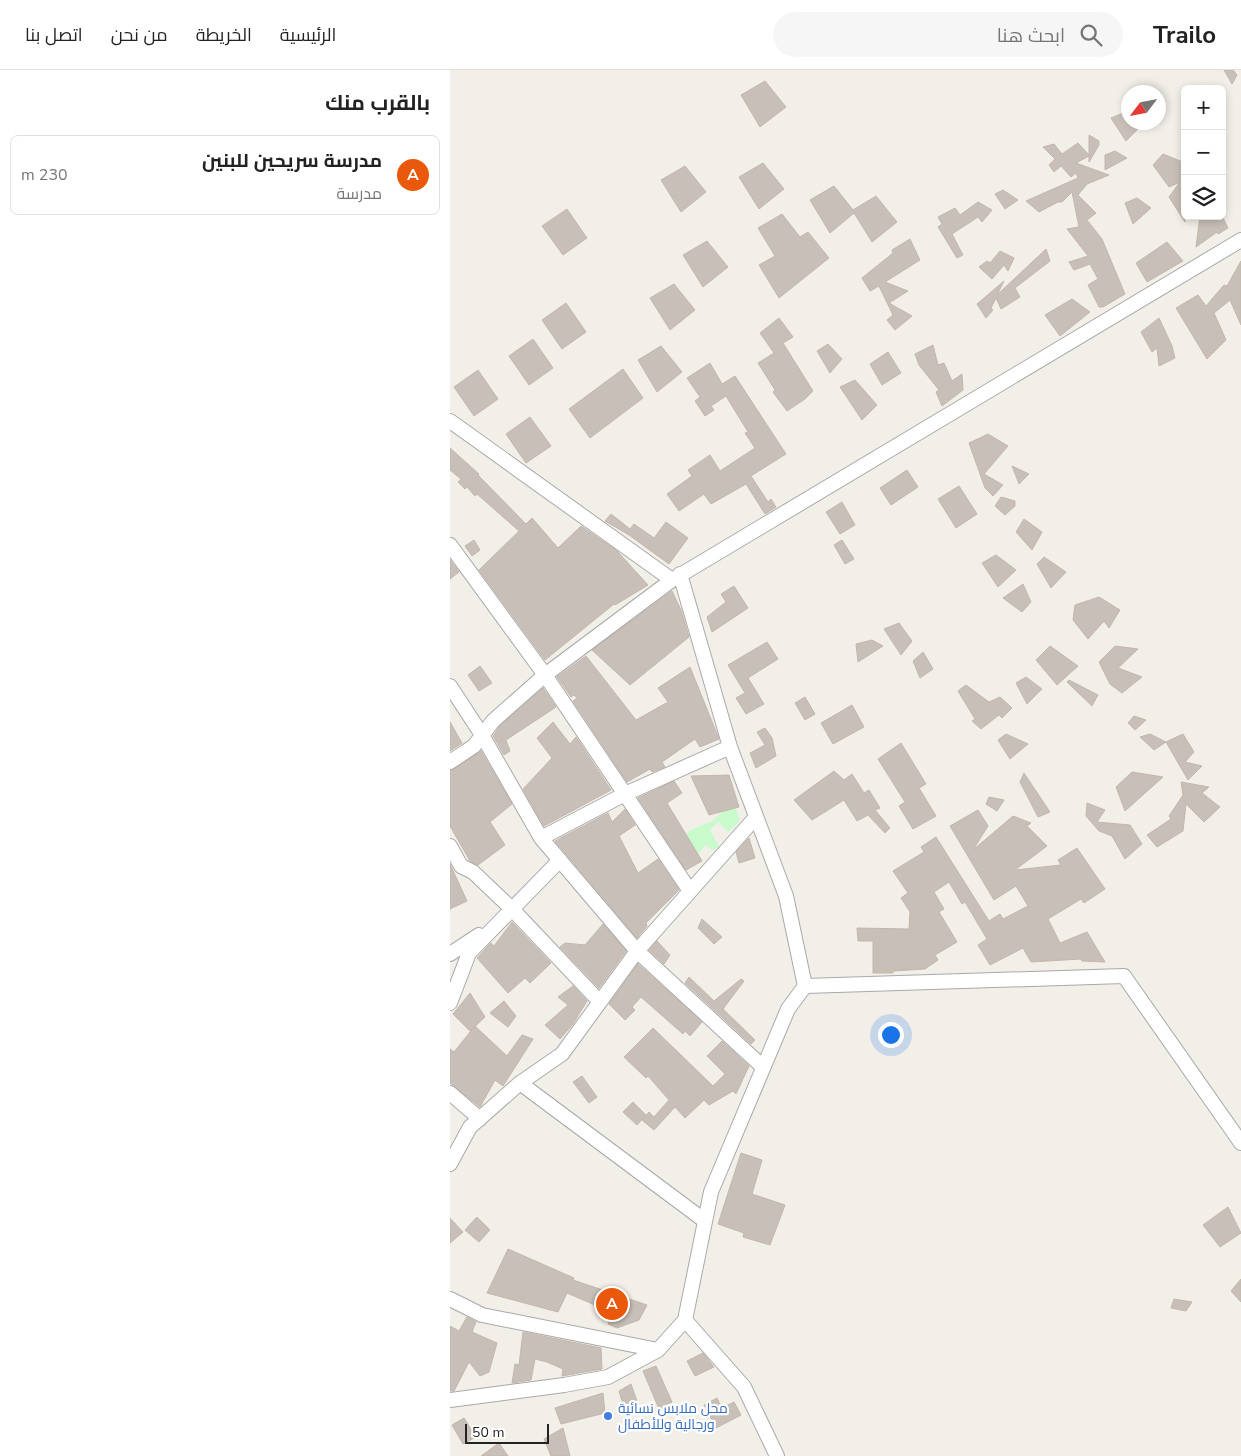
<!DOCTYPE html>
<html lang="ar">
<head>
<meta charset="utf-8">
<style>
  :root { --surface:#fff; --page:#f6f6f6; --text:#222; --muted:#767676; --line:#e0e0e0; --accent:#ea580c }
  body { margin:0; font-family:"Nunito Sans",Cairo,sans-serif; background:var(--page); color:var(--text); direction:rtl }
  .controls { position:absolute; right:15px; top:15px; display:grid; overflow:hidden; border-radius:8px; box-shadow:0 2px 8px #0003 }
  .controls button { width:45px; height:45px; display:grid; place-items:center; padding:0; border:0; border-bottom:1px solid var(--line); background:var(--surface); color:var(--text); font:25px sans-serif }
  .compass { position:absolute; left:671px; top:15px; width:45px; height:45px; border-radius:50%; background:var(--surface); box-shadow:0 2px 8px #0003; rotate:238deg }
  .scale { position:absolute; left:15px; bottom:12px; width:84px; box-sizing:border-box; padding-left:5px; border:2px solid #222; border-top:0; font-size:14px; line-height:18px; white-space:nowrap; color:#222; -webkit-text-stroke:4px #fff; paint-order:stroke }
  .you { position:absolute; left:440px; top:964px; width:18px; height:18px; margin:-12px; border:4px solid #fff; border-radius:50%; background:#1a73e8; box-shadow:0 0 0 8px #1a73e833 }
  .badge { display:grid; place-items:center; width:32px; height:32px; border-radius:50%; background:var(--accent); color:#fff; font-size:16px; font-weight:700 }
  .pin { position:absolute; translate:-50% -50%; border:2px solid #fff; box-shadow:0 1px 5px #0006 }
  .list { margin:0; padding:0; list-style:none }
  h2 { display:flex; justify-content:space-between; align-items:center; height:65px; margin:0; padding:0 20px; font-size:21px }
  h2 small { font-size:16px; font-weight:400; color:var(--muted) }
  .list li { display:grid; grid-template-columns:32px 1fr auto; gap:15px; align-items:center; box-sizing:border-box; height:80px; margin:0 10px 10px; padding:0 10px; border:1px solid var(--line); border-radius:8px }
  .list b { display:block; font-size:19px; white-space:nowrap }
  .list p { margin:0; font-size:16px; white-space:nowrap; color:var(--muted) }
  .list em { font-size:16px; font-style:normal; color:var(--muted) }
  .icon { flex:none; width:28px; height:28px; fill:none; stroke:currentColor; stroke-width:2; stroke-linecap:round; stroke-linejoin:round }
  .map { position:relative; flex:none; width:791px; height:1386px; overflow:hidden; direction:ltr }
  header { display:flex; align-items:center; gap:30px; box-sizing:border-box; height:70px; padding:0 25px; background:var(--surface); border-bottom:1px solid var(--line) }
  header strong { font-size:24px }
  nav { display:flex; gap:28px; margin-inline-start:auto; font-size:18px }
  .search { width:350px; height:45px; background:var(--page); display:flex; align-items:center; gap:12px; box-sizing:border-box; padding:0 18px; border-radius:28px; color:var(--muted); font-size:19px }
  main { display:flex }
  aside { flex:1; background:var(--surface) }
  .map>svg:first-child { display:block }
  .park { fill:#c8facc }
  .building { fill:#c7bfb8; stroke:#c4b6ab }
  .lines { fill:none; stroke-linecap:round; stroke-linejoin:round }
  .minor-casing { stroke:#a9a9a9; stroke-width:16 }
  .minor { stroke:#fff; stroke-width:14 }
  .shop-dot { fill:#3f7fe0; stroke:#fff; stroke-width:2 }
  .labels { text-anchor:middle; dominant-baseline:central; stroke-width:4.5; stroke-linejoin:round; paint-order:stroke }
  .shop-label { font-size:14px; fill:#366cbe; stroke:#fff; text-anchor:start }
</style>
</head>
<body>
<header>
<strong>Trailo</strong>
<div class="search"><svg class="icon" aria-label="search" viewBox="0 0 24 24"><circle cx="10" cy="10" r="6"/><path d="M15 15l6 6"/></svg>ابحث هنا</div>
<nav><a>الرئيسية</a><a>الخريطة</a><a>من نحن</a><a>اتصل بنا</a></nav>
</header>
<main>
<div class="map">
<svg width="791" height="1386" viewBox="0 0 791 1386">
  <rect width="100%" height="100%" fill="#f2efe9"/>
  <path class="park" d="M284,732L290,751L278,762L269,752L260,759L269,777L262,780L256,775L246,786L232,773L239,761L262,751Z"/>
  <path class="building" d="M774,0H783L787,5L782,14Z
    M315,11L336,37L310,57L291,25Z
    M678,41V52H695L676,71L661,48Z
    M639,65L649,71V75L639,92V86L626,93L659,105L637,114L628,125L646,143L637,150L652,169L675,224L653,237H649L638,215L648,209L640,194L624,200L619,192L638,186L617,159L629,157L622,122L612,132H608L589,142L576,131L628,108L626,103L621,107L611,96L604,102L599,95L605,89L593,77L604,74L612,84L628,73L639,85Z
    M665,81L677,88L655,100V85Z
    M713,84L735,93V152L719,127L730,112L719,117L703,95Z
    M313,93L334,119L309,139L289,107Z
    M235,96L256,122L231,142L211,110Z
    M384,116L403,140L426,126L447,152L422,172L404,143L380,163L360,130Z
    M553,120L568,130L555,139L545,124Z
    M687,128L701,138L683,154L675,133Z
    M528,132L542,140L532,152L528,147L502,164L513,185L507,188L488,157L492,154L488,147L505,138L510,145Z
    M117,139L137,168L113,185L92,156Z
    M332,144L350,167L358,162L379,188L329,228L309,195L325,186L308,158Z
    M750,146H772L778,158L768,164L767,162L746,177Z
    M460,169L470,190L435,212L458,221L439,233L462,246L445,260L437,250L443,245L429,216L420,221L412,208L443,183L442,180Z
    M257,171L278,197L253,217L233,185Z
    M717,172L733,191L697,212L686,193Z
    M596,179L600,191L565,218L570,227L551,239L546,228L541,238L543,240L536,248L527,234L554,211L547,225Z
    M550,181L564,188L558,201L554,195L542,209L529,197L537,191L540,193Z
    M791,191V255L780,230L764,243L776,270L757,289L726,238L748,225L756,236L774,215L777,216Z
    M224,214L245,240L220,260L200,228Z
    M622,229L640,242L610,266L595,245Z
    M116,233L136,262L112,279L92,250Z
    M329,248L343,267L333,273L363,321L355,329L337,341L323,322L325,320L308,293L324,283L310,263Z
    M709,248L722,276L725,288L709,296L707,278L702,282L691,262Z
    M83,269L103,298L79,315L59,286Z
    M378,274L392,289L380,303L367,281Z
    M483,275L488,295L494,293L502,311L512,304L513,320L492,336L486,322L489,320L469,295L465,284Z
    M211,276L232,302L207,322L188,290Z
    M438,282L451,303L432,315L420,294Z
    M260,293L272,314L285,306L336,384L301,406L318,432L321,429L326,437L315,444L296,414L261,434L254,424L229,441L217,424L242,406L238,400L260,385L270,401L305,378L295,363L298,362L276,326L261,336L264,340L255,346L245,331L250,327L237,308Z
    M173,299L193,328L140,368L119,339Z
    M28,300L48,329L24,346L4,317Z
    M405,310L427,335L412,350L390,317Z
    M80,347L101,376L76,393L56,364Z
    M538,364L558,376L534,404L553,415L543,426L535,418L519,373Z
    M0,378L29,404L28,405L76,454L82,448L108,478L131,456L167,481L198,515L165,535L164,534L95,590L29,500L69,461L27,424L25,426L17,417L15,419L8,412L11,409L0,400Z
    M562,396L579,404L569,414Z
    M457,400L468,417L441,435L430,418Z
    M509,416L527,444L506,458L488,429Z
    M551,427L565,431V436L555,445L545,436Z
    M392,432L405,455L390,464L376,442Z
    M161,444L180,459L184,454L204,468L216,452L238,468L219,494L179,465L155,451Z
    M574,449L592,462L582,480L566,462Z
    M24,470L30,480L22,486L15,476Z
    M392,470L404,489L395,494L384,475Z
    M546,485L566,500L548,517L532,493Z
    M594,487L616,502L601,518L587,494Z
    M0,490L9,502L0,509Z
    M573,514L581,532L572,542L553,528Z
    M284,516L298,538L262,562L257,547L276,532L271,524Z
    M222,521L231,540L239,567L180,615L142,580Z
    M649,527L670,540L659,558L654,551L638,569L623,550L625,535Z
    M449,553L462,571L451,585L434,559Z
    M422,570L433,576L408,592L406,574Z
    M317,572L328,589L298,608L314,634L296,644L286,628L295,623L278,595Z
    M600,576L628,596L607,615L586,590Z
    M665,576L688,579L668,598L692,607L672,623L660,614L649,592Z
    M473,582L483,599L470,608L463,591Z
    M136,586L186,650L218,632L208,618L240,597L269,669L250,677L245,669L212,692L215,697L202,702L200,699L177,712L123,631L127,628L124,625L121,627L107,607Z
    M30,596L42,613L29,621L18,605Z
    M576,607L592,619L577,634L566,613Z
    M619,610L648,625L642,636L617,612Z
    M516,615L539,632L550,627L562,638L552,648L549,645L531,659L522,651L525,649L508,621Z
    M93,618L106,637L56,670L60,681L54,685L43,666L49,657Z
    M355,627L365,644L355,650L345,633Z
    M402,635L414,657L383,674L371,653Z
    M684,646L696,650L685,660L678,653Z
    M0,652L12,673L0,681Z
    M103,652L120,674L126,667L161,720L94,756L73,719L102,688L87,668Z
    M315,658L322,668L326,686L306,698L300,683L315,675L307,662Z
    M556,664L578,674L560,689L548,670Z
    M700,664L716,672L704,680L690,667Z
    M733,664L744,682L735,692L752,696L738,710L716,672Z
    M451,673L476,714L469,718L486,746L463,759L449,736L455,732L428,689Z
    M31,681L62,734L40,752L55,775L28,795L20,791L0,756V701Z
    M384,701L394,710L402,704L414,723L419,720L430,738L425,740L440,758L435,763L418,745L407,751L394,730L362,750L344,730Z
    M682,702L713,707L675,741L666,717Z
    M574,703L600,742L588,747L570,712Z
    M279,705L289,737L259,745L241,706Z
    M224,711L232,723L217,733L252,791L236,800L188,728Z
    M731,712L759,717L752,723L770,737L754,752L736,734L733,761L707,777L697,765L721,749L719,746L733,725Z
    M539,727L554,730L547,741L536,734Z
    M637,733L655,740L647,752L680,755L692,774L675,789L662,766L649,761L636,746Z
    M175,739L185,755L169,766L188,803L208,789L229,820L196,853L197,856L187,868L105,771L158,743L162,752Z
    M528,740L538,756L523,780L563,746L581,753L577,756L597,776L565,800L611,795L608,790L627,778L655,819L634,833L631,829L598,849L610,873L637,862L655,892L632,891L631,889L581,892L573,878L540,895L528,875L537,869L515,832L512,834L499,812L484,822L494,839L489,842L507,872L485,885L488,890L475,899L443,901V903H423V871H408L407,858L459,859L460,842L451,828L458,823L443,801L474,782L471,777L486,767L539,851L550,844L553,849L578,836L566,816L544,830L500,756Z
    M299,768L305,788L289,793L286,782Z
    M0,794L17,831L0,839Z
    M252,849L272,867L264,874L248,858Z
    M62,852L101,893L80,913L75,908L58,923L27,888L41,873L44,876Z
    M153,854L176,881L149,918L110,877L115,873L135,875Z
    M207,871L220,885L214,894L199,880Z
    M188,894L252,952L240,966L235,961L233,964L191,927L182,937L185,940L175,950L159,934Z
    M239,907L264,931L291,909L294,911L273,939L305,970L301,974L235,913Z
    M123,916L137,931L123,954L110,969L95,955L118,935L108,927Z
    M20,923L35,947L20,961L3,944Z
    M54,931L66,946L58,957L40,943Z
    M25,956L57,986L72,965L83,969L53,1016L45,1010L30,1037L0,1013V979L4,982Z
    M203,958L263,1016L275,1004L257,986L272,971L299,996L286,1024L283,1021L259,1035L254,1030L235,1048L225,1037L204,1060L192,1050L199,1042L204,1047L219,1030L198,1006L196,1008L174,987Z
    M132,1006L147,1027L139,1033L123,1012Z
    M183,1032L196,1045L187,1055L173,1042Z
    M291,1083L312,1090L302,1124L335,1135L320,1175L293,1167L294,1163L268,1154Z
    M778,1137L791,1163L770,1177L753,1155Z
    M27,1147L40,1160L29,1172L15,1160Z
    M0,1148L13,1162L0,1173Z
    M58,1179L124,1208L123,1210L197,1235L189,1250L167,1258L158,1254L161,1242L117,1223L108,1242L37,1223Z
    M791,1209V1232L781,1221Z
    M724,1229L742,1232L736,1241L721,1238Z
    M17,1247L26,1252L22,1262L47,1273L39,1302L30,1306L19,1292L4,1321H0V1256L9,1261Z
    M73,1262L151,1278L152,1299L112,1306L113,1299L97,1292L85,1289L81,1310L62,1313L65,1294L69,1295Z
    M253,1283L264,1297L245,1306L237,1291Z
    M206,1296L222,1332L209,1339L193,1301Z
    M181,1314L189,1337L174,1338L169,1321Z
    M153,1323L155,1343L111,1354L105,1338Z
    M267,1328L272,1338L284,1332L291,1345L266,1358L254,1335Z
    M14,1348L26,1367L13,1374L2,1355Z
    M113,1358L120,1386H101L94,1369Z
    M49,1373L58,1386H31L42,1378Z"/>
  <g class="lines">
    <defs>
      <path id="minor" d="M0,351L222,510L791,170
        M0,475L95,605L240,821
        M0,616L32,665L91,768L187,881L313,997
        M0,692L24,676L43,651L95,605L222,510
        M91,768L175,724L280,677
        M0,776L11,796L23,802L63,840L150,932
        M0,884L29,865
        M355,916L674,906L791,1073
        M0,933L19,883L110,790
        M70,1013L255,1151
        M0,1023L30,1049
        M0,1094L20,1057L70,1013L112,984L187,881L306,747
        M0,1229L32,1245L208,1280
        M235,1250L294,1317L327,1386
        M0,1330L114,1315L158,1307L208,1280L235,1250L261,1122L338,939L355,916L336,826L280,677L230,504"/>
    </defs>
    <use href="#minor" class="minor-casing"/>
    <use href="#minor" class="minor"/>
  </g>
  <circle class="shop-dot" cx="158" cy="1346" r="5"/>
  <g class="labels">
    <g class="shop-label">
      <text x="168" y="1338">محل ملابس نسائية<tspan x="168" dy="16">ورجالية وللأطفال</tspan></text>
    </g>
  </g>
</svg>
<div class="controls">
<button>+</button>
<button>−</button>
<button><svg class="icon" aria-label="layers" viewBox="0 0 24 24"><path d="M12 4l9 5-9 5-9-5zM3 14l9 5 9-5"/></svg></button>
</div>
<svg class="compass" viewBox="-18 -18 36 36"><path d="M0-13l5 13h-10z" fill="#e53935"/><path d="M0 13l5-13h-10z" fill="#767676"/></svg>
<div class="scale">50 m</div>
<div class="you"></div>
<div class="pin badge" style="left:162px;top:1234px">A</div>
</div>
<aside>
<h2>بالقرب منك<small></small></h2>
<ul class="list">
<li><span class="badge">A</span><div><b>مدرسة سريحين للبنين</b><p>مدرسة</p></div><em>230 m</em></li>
</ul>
</aside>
</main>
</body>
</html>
